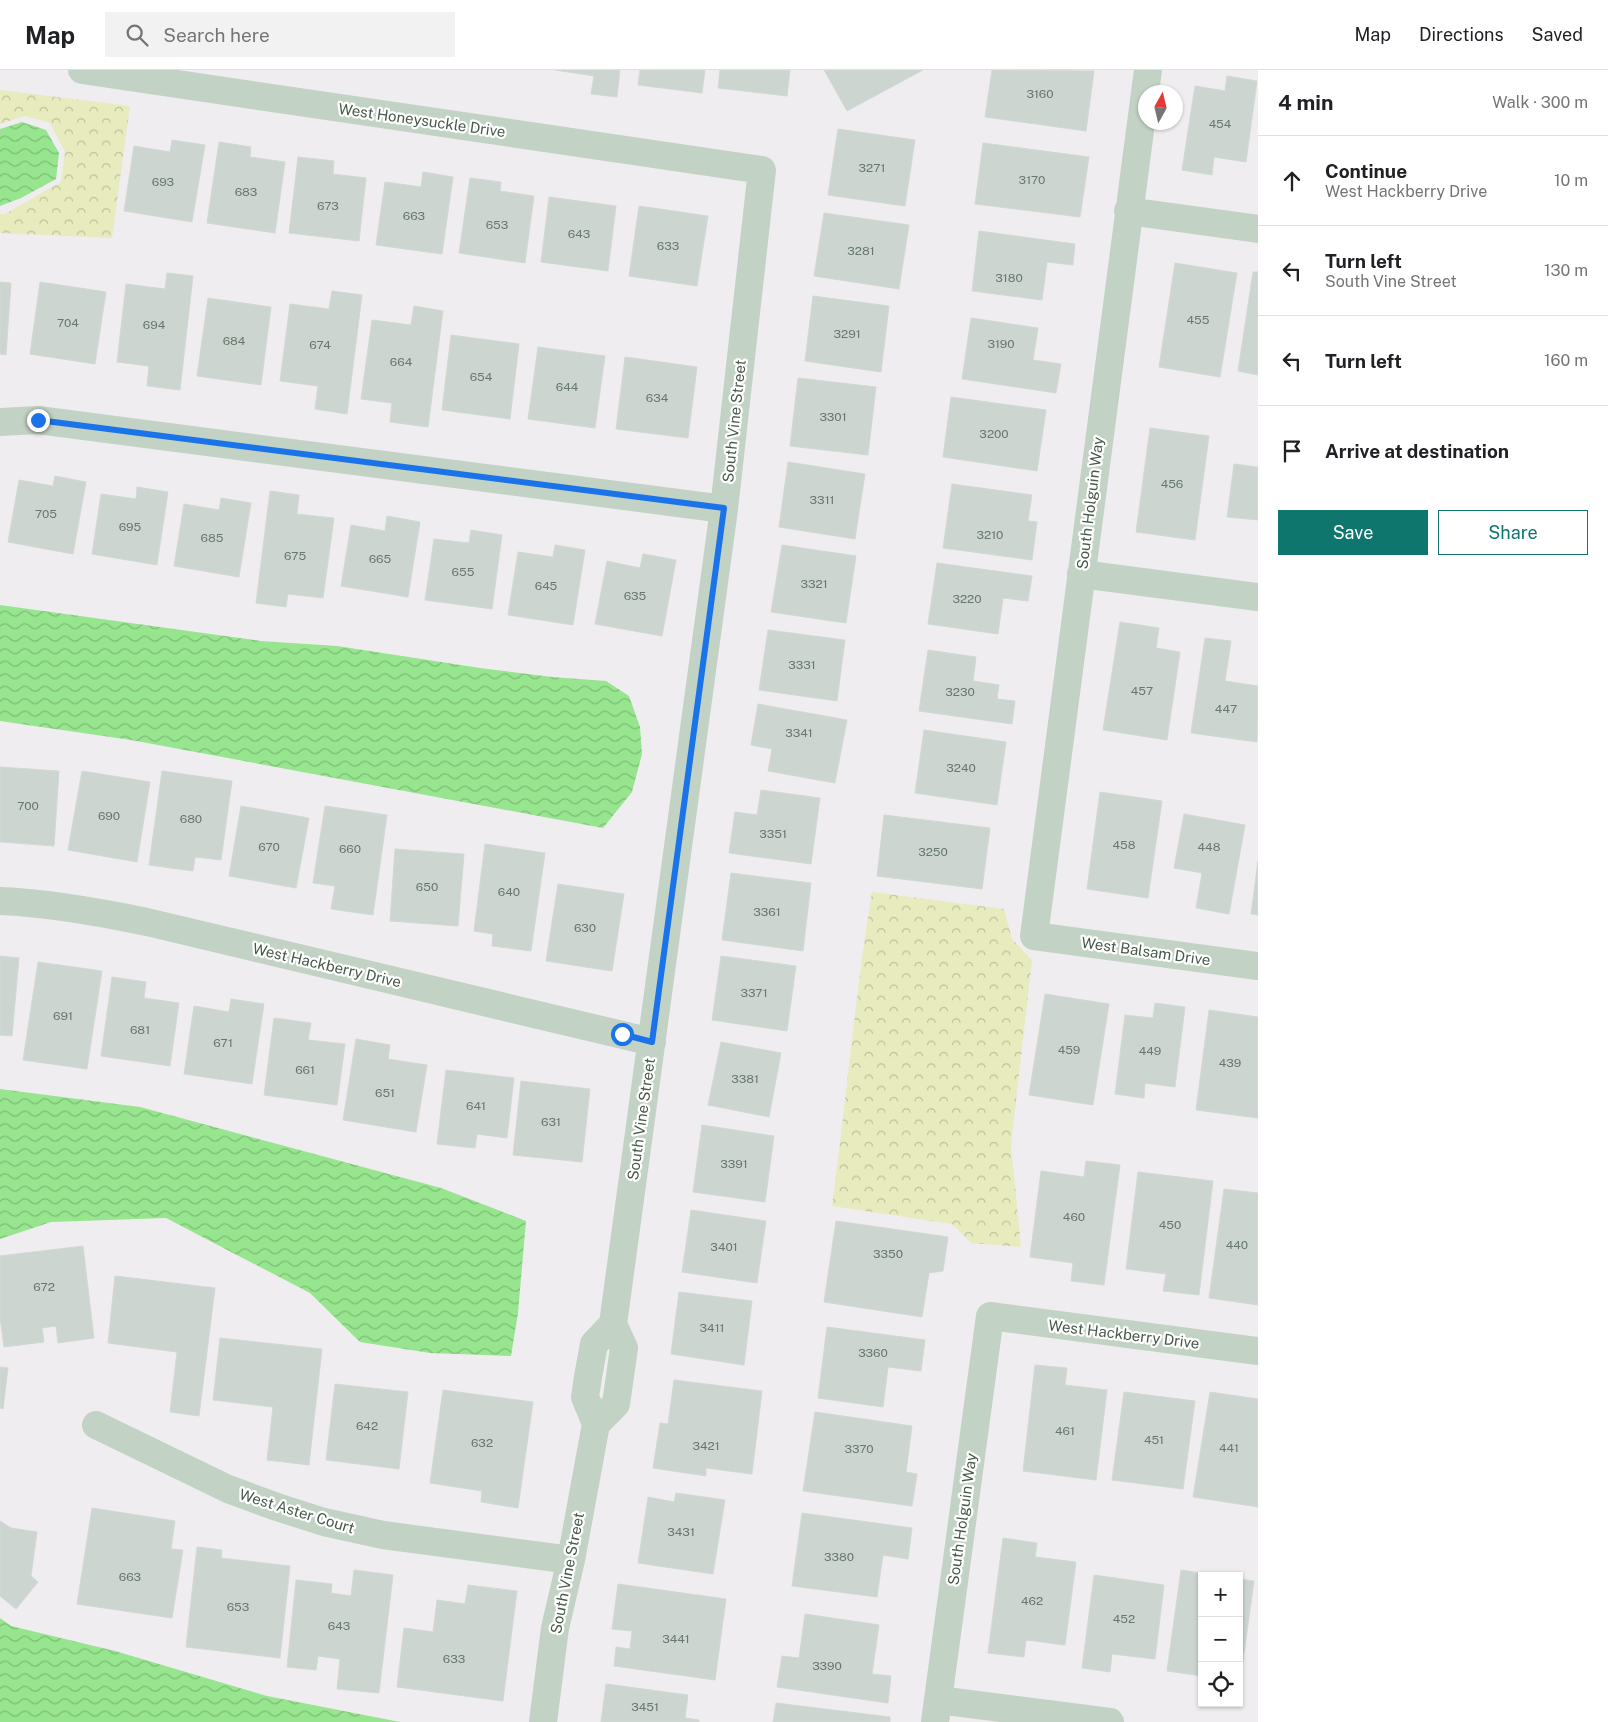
<!DOCTYPE html>
<html lang="en">
<head>
<meta charset="utf-8">
<style>
  :root { --surface:#fff; --page:#f2f2f2; --text:#202124; --muted:#757577; --line:#e0e0e0; --accent:#0f766e }
  body { margin:0; font-family:"Public Sans",sans-serif; background:var(--page); color:var(--text) }
  .controls { position:absolute; right:15px; bottom:15px; display:grid; overflow:hidden; border-radius:0px; box-shadow:0 1px 4px #0004 }
  .controls button { width:45px; height:45px; display:grid; place-items:center; padding:0; border:0; border-bottom:1px solid var(--line); background:var(--surface); color:var(--text); font:25px sans-serif }
  .compass { position:absolute; left:1138px; top:15px; width:45px; height:45px; border-radius:50%; background:var(--surface); box-shadow:0 1px 4px #0004; rotate:8deg }
  .stop { position:absolute; width:15px; height:15px; margin:-11px; border:4px solid #1a73e8; border-radius:50%; background:#fff }
  .stop.end { background:#1a73e8; border-color:#fff; box-shadow:0 1px 5px #0008 }
  .list { margin:0; padding:0; list-style:none }
  h2 { display:flex; justify-content:space-between; align-items:center; height:65px; margin:0; padding:0 20px; font-size:21px }
  h2 small { font-size:16px; font-weight:400; color:var(--muted) }
  .list li { display:grid; grid-template-columns:32px 1fr auto; gap:15px; align-items:center; box-sizing:border-box; height:90px; padding:0 20px; border-top:1px solid var(--line) }
  .list b { display:block; font-size:19px; white-space:nowrap }
  .list p { margin:0; font-size:16px; white-space:nowrap; color:var(--muted) }
  .list em { font-size:16px; font-style:normal; color:var(--muted) }
  .actions { display:flex; gap:10px; padding:15px 20px }
  .actions a { flex:1; padding:11px 0; border:1px solid var(--accent); border-radius:0px; text-align:center; font-size:18px; color:var(--accent) }
  .actions .main { background:var(--accent); color:#fff }
  .icon { flex:none; width:28px; height:28px; fill:none; stroke:currentColor; stroke-width:2; stroke-linecap:round; stroke-linejoin:round }
  .map { position:relative; flex:none; width:1258px; height:1652px; overflow:hidden }
  header { display:flex; align-items:center; gap:30px; box-sizing:border-box; height:70px; padding:0 25px; background:var(--surface); border-bottom:1px solid var(--line) }
  header strong { font-size:24px }
  nav { display:flex; gap:28px; margin-inline-start:auto; font-size:18px }
  .search { width:350px; height:45px; background:var(--page); display:flex; align-items:center; gap:12px; box-sizing:border-box; padding:0 18px; border-radius:0px; color:var(--muted); font-size:19px }
  main { display:flex }
  aside { flex:1; background:var(--surface) }
  .map>svg:first-child { display:block }
  .forest { fill:url(#forest-crowns) }
  .water { fill:url(#water-waves) }
  .building { fill:#ccd5d0; stroke:#d2d9d4 }
  .lines { fill:none; stroke-linecap:round; stroke-linejoin:round }
  .minor { stroke:#c2d2c4; stroke-width:28 }
  .route { stroke:#1a73e8; stroke-width:6 }
  .labels { text-anchor:middle; dominant-baseline:central; stroke-width:4.5; stroke-linejoin:round; paint-order:stroke }
  .number-label { font-size:12px; fill:#68786c }
  .street-label { font-size:15px; fill:#47594a; stroke:#fff }
</style>
</head>
<body>
<header>
<strong>Map</strong>
<div class="search"><svg class="icon" aria-label="search" viewBox="0 0 24 24"><circle cx="10" cy="10" r="6"/><path d="M15 15l6 6"/></svg>Search here</div>
<nav><a>Map</a><a>Directions</a><a>Saved</a></nav>
</header>
<main>
<div class="map">
<svg width="1258" height="1652" viewBox="0 0 1258 1652">
  <defs>
    <pattern id="forest-crowns" width="20" height="18" patternUnits="userSpaceOnUse" patternTransform="scale(1.25)"><rect width="20" height="18" fill="#e7ebbe"/><path d="M2 6a3 3 0 1 1 6 0M12 15a3 3 0 1 1 6 0" fill="none" stroke="#bdc19c"/></pattern>
    <pattern id="water-waves" width="16" height="10" patternUnits="userSpaceOnUse" patternTransform="scale(1.25)"><rect width="16" height="10" fill="#97e58e"/><path d="M0 5q4-4 8 0t8 0" fill="none" stroke="#7dbd76"/></pattern>
  </defs>
  <rect width="100%" height="100%" fill="#efedf0"/>
  <path class="forest" d="M0,20L130,36L112,168L0,163V144H5L61,112L65,82L50,53L25,46L0,54Z
    M872,822L1004,839L1012,869L1032,890L1011,1075L1021,1177L971,1173L952,1154L832,1136C846,1032 855,927 872,822Z"/>
  <path class="water" d="M22,52L46,60L59,83L56,109L21,128L0,136V59Z
    M0,535L261,571L337,576L480,598L552,607L606,611L629,626L640,657L642,684L632,722L603,758L131,670L0,651Z
    M0,1019L140,1037L441,1118L526,1151L518,1243L511,1286L430,1283L360,1272L310,1223L166,1148L51,1152L0,1169Z
    M0,1548L11,1556L115,1581L267,1626L400,1652H0Z"/>
  <path class="building" d="M555,0H620L617,27L591,24L594,6Z
    M640,0H705L702,23L638,15Z
    M720,0H790L787,26L718,18Z
    M824,0H923L847,41Z
    M992,0L1094,1L1086,61L985,47Z
    M1227,6L1257,11L1246,92L1214,87L1212,105L1182,100L1195,16L1225,21Z
    M838,59L915,70L905,136L828,125Z
    M172,70L205,75L192,152L124,141L134,76L170,82Z
    M219,72L251,77L250,87L285,92L275,163L207,153Z
    M983,73L1089,87L1080,147L975,134Z
    M298,87L334,91L333,104L366,108L359,171L289,163Z
    M423,102L453,107L442,184L376,175L385,112L421,117Z
    M470,108L501,112L500,121L534,126L525,193L459,183Z
    M549,127L616,136L608,201L541,192Z
    M639,136L708,146L697,216L629,206Z
    M824,143L909,155L899,219L814,206Z
    M979,161L1075,174L1073,195L1047,192L1042,230L972,221Z
    M1175,193L1237,203L1220,307L1159,297Z
    M1253,202H1258V305L1238,301Z
    M167,203L193,206L180,320L147,316L149,296L117,292L126,214L165,219Z
    M0,212L11,213L6,285L0,284Z
    M40,212L106,222L95,294L30,284Z
    M332,221L362,225L347,344L315,339L318,316L280,311L290,234L329,239Z
    M813,226L889,236L881,302L805,291Z
    M208,228L271,237L261,315L197,306Z
    M414,236L443,241L428,357L390,352L392,333L361,329L372,250L411,255Z
    M971,248L1038,258L1033,290L1061,294L1056,323L962,309Z
    M451,265L519,274L510,349L442,340Z
    M538,277L605,286L595,358L528,349Z
    M625,287L697,297L688,368L616,359Z
    M798,308L876,317L868,385L790,376Z
    M951,327L1046,340L1037,401L943,387Z
    M1150,358L1209,366L1195,470L1136,462Z
    M788,392L865,404L855,469L779,457Z
    M1234,394L1258,397V450L1227,447Z
    M55,406L86,412L73,484L8,472L19,410L53,416Z
    M952,414L1032,425L1028,451L1037,452L1032,490L943,478Z
    M137,417L168,422L157,495L92,484L101,424L136,429Z
    M270,421L299,425L297,444L334,448L323,528L288,524L286,537L256,533Z
    M221,428L251,433L239,507L174,496L184,434L219,440Z
    M387,446L420,452L408,527L341,516L351,455L385,461Z
    M471,460L502,465L492,539L425,530L434,469L469,473Z
    M555,475L585,480L573,555L508,545L518,482L553,487Z
    M782,475L856,486L846,553L771,542Z
    M643,484L676,490L662,566L595,554L607,491L640,498Z
    M937,493L1032,506L1028,531L1003,528L998,564L928,554Z
    M1120,552L1159,558L1156,578L1180,582L1167,670L1103,660Z
    M768,560L845,570L837,631L759,620Z
    M1205,568L1231,571L1225,611L1258,616L1257,672L1191,663Z
    M928,580L976,587L973,611L999,615L997,629L1015,631L1012,654L919,641Z
    M758,634L847,650L835,713L768,701L772,679L751,675Z
    M924,660L1006,672L997,735L915,723Z
    M0,697L59,701L54,776L0,772Z
    M82,701L150,712L137,792L68,780Z
    M162,701L232,711L221,790L195,787L193,801L149,795Z
    M761,720L820,728L811,794L729,783L735,742L757,745Z
    M1100,722L1162,731L1148,828L1087,819Z
    M241,736L309,748L296,818L229,806Z
    M325,736L387,745L373,845L331,839L335,816L313,813Z
    M1184,744L1245,755L1229,844L1196,838L1202,803L1174,798Z
    M884,745L990,758L982,819L877,806Z
    M485,774L545,783L531,881L492,876L493,864L474,861Z
    M395,779L464,784L458,856L390,851Z
    M1258,791V845L1251,844Z
    M731,803L811,813L803,881L722,870Z
    M558,814L624,824L612,901L546,891Z
    M0,886L19,888L12,966L0,965Z
    M721,886L796,896L787,961L712,950Z
    M38,892L102,901L87,999L23,990Z
    M112,907L146,912L144,928L179,933L170,996L101,986Z
    M1045,924L1109,934L1093,1035L1029,1025Z
    M231,929L264,934L252,1014L184,1004L194,936L229,942Z
    M1155,933L1185,937L1175,1017L1145,1013L1144,1028L1115,1024L1125,945L1153,948Z
    M1209,940L1258,947V1048L1196,1040Z
    M274,948L311,953L308,970L345,974L337,1035L264,1025Z
    M356,969L390,975L388,989L427,995L416,1062L343,1050Z
    M721,972L781,983L769,1047L708,1035Z
    M446,1000L514,1008L507,1068L477,1064L475,1078L437,1074Z
    M521,1011L590,1019L582,1092L513,1085Z
    M702,1055L774,1066L765,1132L693,1122Z
    M1086,1091L1120,1095L1104,1215L1071,1211L1073,1193L1030,1187L1041,1101L1084,1107Z
    M1138,1102L1213,1111L1199,1225L1163,1221L1166,1204L1126,1199Z
    M1224,1119L1258,1123V1235L1209,1228Z
    M691,1140L766,1151L757,1213L682,1202Z
    M836,1151L948,1167L943,1201L929,1203L922,1247L824,1232Z
    M83,1176L94,1268L58,1273L56,1256L42,1258L44,1272L4,1277L0,1247V1186Z
    M115,1206L215,1218L199,1346L170,1342L177,1282L108,1273Z
    M679,1222L752,1231L744,1295L671,1284Z
    M827,1257L925,1270L921,1301L888,1297L883,1337L818,1328Z
    M220,1268L322,1279L309,1395L267,1390L273,1337L213,1330Z
    M1035,1295L1067,1298L1065,1315L1107,1320L1096,1410L1023,1401Z
    M0,1297L8,1298L3,1339L0,1338Z
    M674,1310L762,1321L752,1404L706,1398V1406L653,1398L660,1353L668,1354Z
    M335,1314L408,1322L399,1399L326,1390Z
    M443,1320L533,1332L518,1438L481,1432L482,1421L430,1413Z
    M1124,1322L1195,1331L1183,1419L1112,1410Z
    M1210,1322L1258,1329V1437L1193,1427Z
    M815,1342L912,1356L906,1402L917,1404L912,1436L803,1421Z
    M676,1423L725,1430L713,1504L638,1493L648,1427L674,1432Z
    M92,1438L175,1451L171,1479L183,1480L172,1548L77,1534Z
    M802,1443L912,1458L908,1489L883,1485L877,1527L792,1516Z
    M0,1451L11,1458L37,1462L31,1506L38,1512L16,1539L0,1526Z
    M1003,1468L1037,1473L1035,1487L1076,1492L1065,1575L1026,1570L1024,1587L988,1583Z
    M197,1477L222,1480L221,1488L290,1496L280,1588L186,1577Z
    M354,1500L393,1505L379,1623L337,1619L340,1589L318,1586L316,1600L287,1597L296,1510L332,1514L331,1523L351,1526Z
    M1181,1500L1219,1506H1202V1606L1167,1601Z
    M1094,1505L1164,1515L1155,1589L1112,1584L1110,1602L1082,1598Z
    M1239,1509L1254,1511L1240,1612H1239Z
    M618,1514L726,1529L715,1610L614,1596L616,1577L630,1579L632,1561L612,1559Z
    M468,1515L517,1521L503,1631L397,1617L404,1558L433,1562L437,1530L465,1534Z
    M805,1544L879,1555L872,1604L891,1606L888,1633L777,1617L782,1586L799,1588Z
    M606,1614L688,1625L685,1648L699,1650V1652H601Z
    M776,1633L890,1647V1652H773Z"/>
  <g class="lines">
    <path class="minor" d="M82,0L762,100L724,439L613,1254L624,1278L616,1334L596,1354L571,1490L555,1558L543,1652
      M1148,0L1034,866L1258,896
      M1128,141L1258,159
      M0,352L38,350L724,439
      M1081,504L1258,527
      M0,831C50,833 99,842 147,852L652,972
      M596,1354L585,1327L588,1307L594,1274L613,1254
      M96,1355L228,1419L277,1437L324,1452L383,1465L571,1490
      M938,1630L1110,1652
      M935,1652L990,1246L1258,1281"/>
  </g>
  <g class="lines">
    <path class="route" d="M38,350L724,438L652,972L622,964"/>
  </g>
  <g class="labels">
    <g class="number-label">
      <text x="1040" y="24">3160</text>
      <text x="1220" y="54">454</text>
      <text x="872" y="98">3271</text>
      <text x="1032" y="110">3170</text>
      <text x="163" y="112">693</text>
      <text x="246" y="122">683</text>
      <text x="328" y="136">673</text>
      <text x="414" y="146">663</text>
      <text x="497" y="155">653</text>
      <text x="579" y="164">643</text>
      <text x="668" y="176">633</text>
      <text x="861" y="181">3281</text>
      <text x="1009" y="208">3180</text>
      <text x="1198" y="250">455</text>
      <text x="68" y="253">704</text>
      <text x="154" y="255">694</text>
      <text x="847" y="264">3291</text>
      <text x="234" y="271">684</text>
      <text x="1001" y="274">3190</text>
      <text x="320" y="275">674</text>
      <text x="401" y="292">664</text>
      <text x="481" y="307">654</text>
      <text x="567" y="317">644</text>
      <text x="657" y="328">634</text>
      <text x="833" y="347">3301</text>
      <text x="994" y="364">3200</text>
      <text x="1172" y="414">456</text>
      <text x="822" y="430">3311</text>
      <text x="46" y="444">705</text>
      <text x="130" y="457">695</text>
      <text x="990" y="465">3210</text>
      <text x="212" y="468">685</text>
      <text x="295" y="486">675</text>
      <text x="380" y="489">665</text>
      <text x="463" y="502">655</text>
      <text x="814" y="514">3321</text>
      <text x="546" y="516">645</text>
      <text x="635" y="526">635</text>
      <text x="967" y="529">3220</text>
      <text x="802" y="595">3331</text>
      <text x="1142" y="621">457</text>
      <text x="960" y="622">3230</text>
      <text x="1226" y="639">447</text>
      <text x="799" y="663">3341</text>
      <text x="961" y="698">3240</text>
      <text x="28" y="736">700</text>
      <text x="109" y="746">690</text>
      <text x="191" y="749">680</text>
      <text x="773" y="764">3351</text>
      <text x="1124" y="775">458</text>
      <text x="269" y="777">670</text>
      <text x="1209" y="777">448</text>
      <text x="350" y="779">660</text>
      <text x="933" y="782">3250</text>
      <text x="427" y="817">650</text>
      <text x="509" y="822">640</text>
      <text x="767" y="842">3361</text>
      <text x="585" y="858">630</text>
      <text x="754" y="923">3371</text>
      <text x="63" y="946">691</text>
      <text x="140" y="960">681</text>
      <text x="223" y="973">671</text>
      <text x="1069" y="980">459</text>
      <text x="1150" y="981">449</text>
      <text x="1230" y="993">439</text>
      <text x="305" y="1000">661</text>
      <text x="745" y="1009">3381</text>
      <text x="385" y="1023">651</text>
      <text x="476" y="1036">641</text>
      <text x="551" y="1052">631</text>
      <text x="734" y="1094">3391</text>
      <text x="1074" y="1147">460</text>
      <text x="1170" y="1155">450</text>
      <text x="1237" y="1175">440</text>
      <text x="724" y="1177">3401</text>
      <text x="888" y="1184">3350</text>
      <text x="44" y="1217">672</text>
      <text x="712" y="1258">3411</text>
      <text x="873" y="1283">3360</text>
      <text x="367" y="1356">642</text>
      <text x="1065" y="1361">461</text>
      <text x="1154" y="1370">451</text>
      <text x="482" y="1373">632</text>
      <text x="706" y="1376">3421</text>
      <text x="1229" y="1378">441</text>
      <text x="859" y="1379">3370</text>
      <text x="681" y="1462">3431</text>
      <text x="839" y="1487">3380</text>
      <text x="130" y="1507">663</text>
      <text x="1032" y="1531">462</text>
      <text x="238" y="1537">653</text>
      <text x="1124" y="1549">452</text>
      <text x="339" y="1556">643</text>
      <text x="676" y="1569">3441</text>
      <text x="454" y="1589">633</text>
      <text x="827" y="1596">3390</text>
      <text x="645" y="1637">3451</text>
    </g>
    <g class="street-label">
      <text transform="translate(422 50) rotate(8)">West Honeysuckle Drive</text>
      <text transform="translate(734 351) rotate(-84)">South Vine Street</text>
      <text transform="translate(1090 433) rotate(-83)">South Holguin Way</text>
      <text transform="translate(1146 881) rotate(8)">West Balsam Drive</text>
      <text transform="translate(327 895) rotate(13)">West Hackberry Drive</text>
      <text transform="translate(641 1049) rotate(-82)">South Vine Street</text>
      <text transform="translate(1124 1264) rotate(7)">West Hackberry Drive</text>
      <text transform="translate(297 1441) rotate(17)">West Aster Court</text>
      <text transform="translate(962 1449) rotate(-82)">South Holguin Way</text>
      <text transform="translate(567 1503) rotate(-79)">South Vine Street</text>
    </g>
  </g>
</svg>
<div class="controls">
<button>+</button>
<button>−</button>
<button><svg class="icon" aria-label="locate" viewBox="0 0 24 24"><circle cx="12" cy="12" r="6"/><path d="M12 2v4M12 18v4M2 12h4M18 12h4"/></svg></button>
</div>
<svg class="compass" viewBox="-18 -18 36 36"><path d="M0-13l5 13h-10z" fill="#e53935"/><path d="M0 13l5-13h-10z" fill="#757577"/></svg>
<div class="stop" style="left:622px;top:964px"></div>
<div class="stop end" style="left:38px;top:350px"></div>
</div>
<aside>
<h2>4 min<small>Walk · 300 m</small></h2>
<ul class="list">
<li><svg class="icon" aria-label="ahead" viewBox="0 0 24 24"><path d="M12 20V5M6 11l6-6 6 6"/></svg><div><b>Continue</b><p>West Hackberry Drive</p></div><em>10 m</em></li>
<li><svg class="icon" aria-label="left" viewBox="0 0 24 24"><path d="M17 20v-9H6M10 6l-5 5 5 5"/></svg><div><b>Turn left</b><p>South Vine Street</p></div><em>130 m</em></li>
<li><svg class="icon" aria-label="left" viewBox="0 0 24 24"><path d="M17 20v-9H6M10 6l-5 5 5 5"/></svg><div><b>Turn left</b></div><em>160 m</em></li>
<li><svg class="icon" aria-label="arrive" viewBox="0 0 24 24"><path d="M6 21V4h12l-3 4 3 4H6"/></svg><div><b>Arrive at destination</b></div></li>
</ul>
<div class="actions"><a class="main">Save</a><a>Share</a></div>
</aside>
</main>
</body>
</html>
